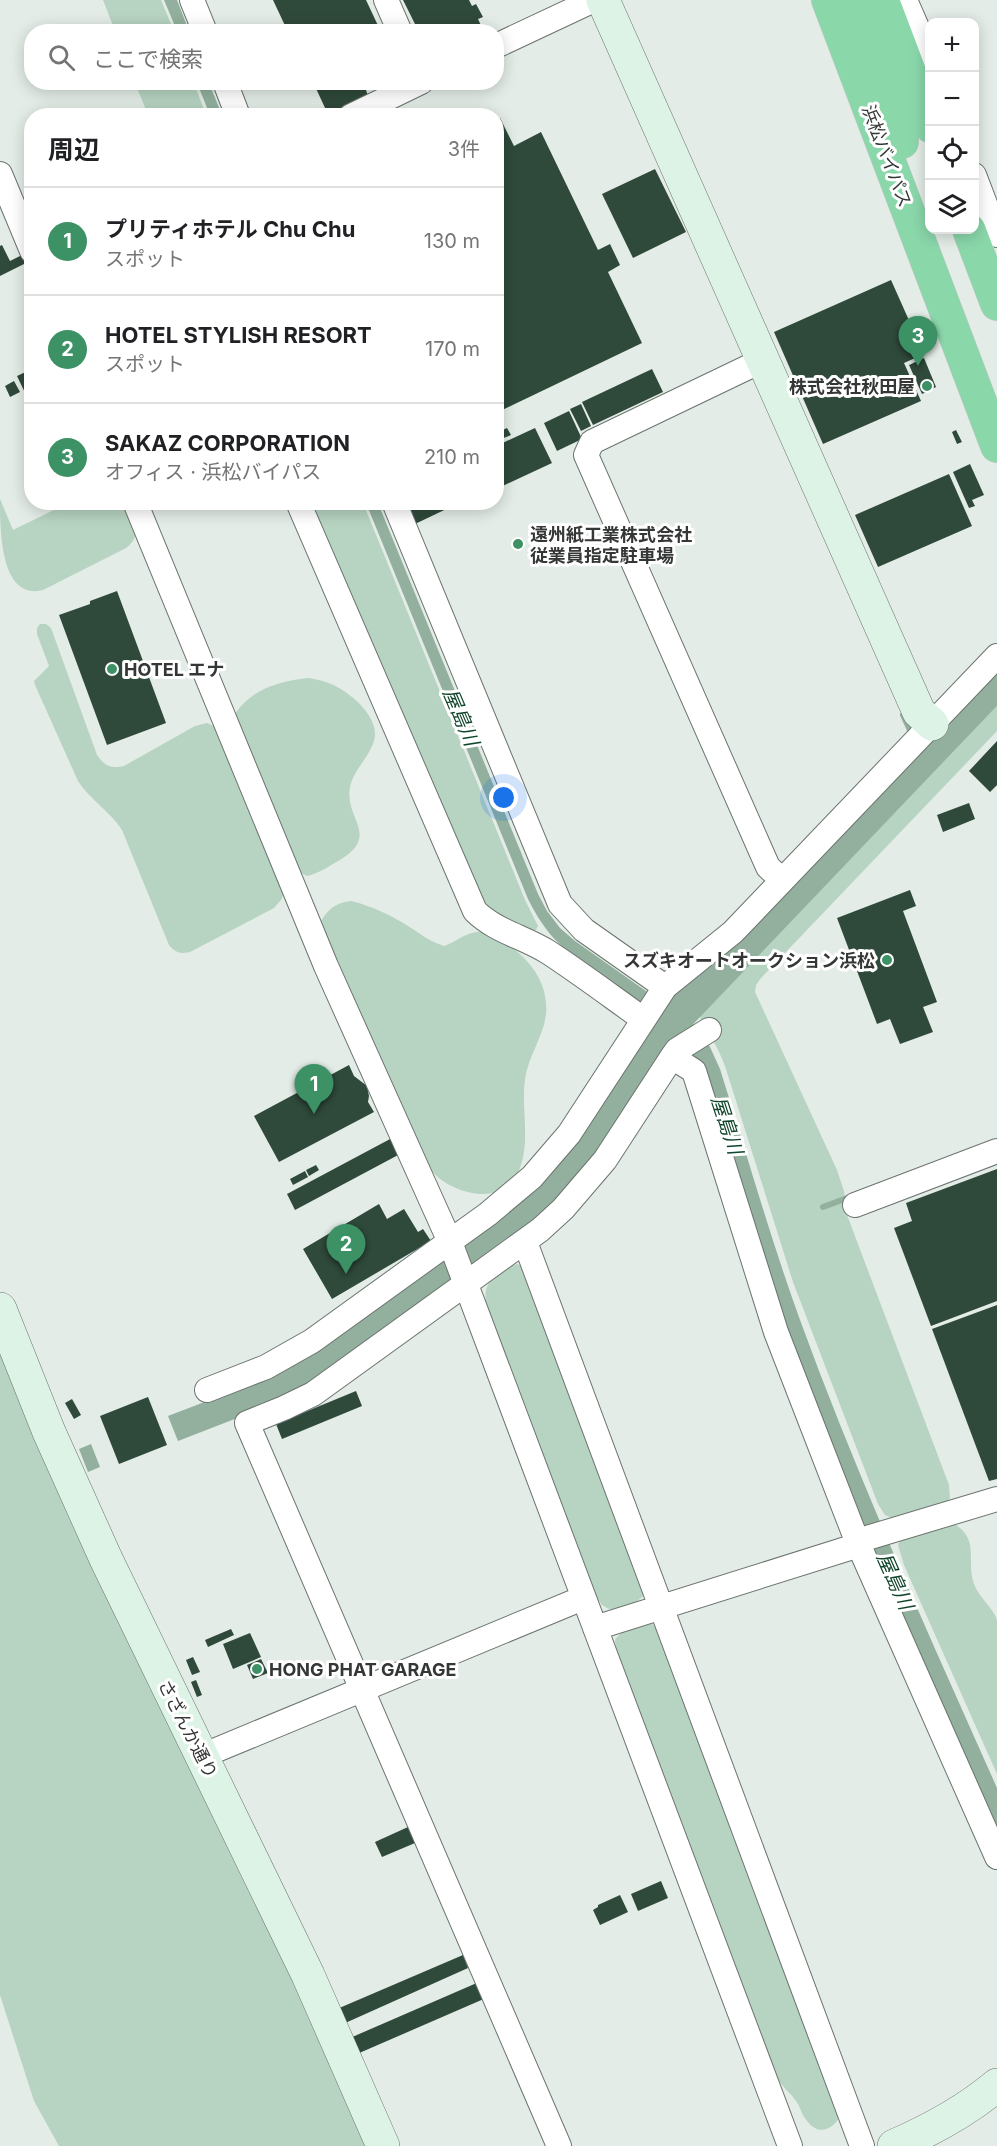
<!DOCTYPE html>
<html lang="ja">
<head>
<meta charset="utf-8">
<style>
  :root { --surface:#fff; --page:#f6f6f6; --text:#202124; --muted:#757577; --line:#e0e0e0; --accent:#3c9165 }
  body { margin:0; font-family:Inter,"Noto Sans JP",sans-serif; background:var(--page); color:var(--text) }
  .controls { position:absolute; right:18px; top:18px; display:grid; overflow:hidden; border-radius:12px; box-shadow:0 3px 15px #0003 }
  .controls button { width:54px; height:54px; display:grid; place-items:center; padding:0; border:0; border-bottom:2px solid var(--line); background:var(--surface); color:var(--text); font:30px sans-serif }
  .you { position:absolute; left:504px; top:798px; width:21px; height:21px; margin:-15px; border:4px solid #fff; border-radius:50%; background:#1a73e8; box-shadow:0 0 0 9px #1a73e833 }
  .badge { display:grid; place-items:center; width:39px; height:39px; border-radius:50%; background:var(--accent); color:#fff; font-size:20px; font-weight:700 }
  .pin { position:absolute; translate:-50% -50px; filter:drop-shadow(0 2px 3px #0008) }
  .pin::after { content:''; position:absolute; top:32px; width:21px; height:18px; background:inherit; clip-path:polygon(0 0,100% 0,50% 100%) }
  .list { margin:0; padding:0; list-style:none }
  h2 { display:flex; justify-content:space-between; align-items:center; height:78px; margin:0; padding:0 24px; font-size:26px }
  h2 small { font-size:20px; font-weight:400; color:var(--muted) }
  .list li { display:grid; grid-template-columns:39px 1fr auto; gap:18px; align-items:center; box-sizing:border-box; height:108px; padding:0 24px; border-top:2px solid var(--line) }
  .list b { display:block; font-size:22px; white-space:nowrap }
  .list p { margin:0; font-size:20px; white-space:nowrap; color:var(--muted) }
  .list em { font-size:20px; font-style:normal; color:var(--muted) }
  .icon { flex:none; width:33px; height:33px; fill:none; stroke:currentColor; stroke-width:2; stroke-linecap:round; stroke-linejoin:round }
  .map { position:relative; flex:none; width:997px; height:2146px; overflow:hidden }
  .search { position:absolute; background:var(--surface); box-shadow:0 3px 15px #0003; left:24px; top:24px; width:480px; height:66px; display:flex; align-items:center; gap:15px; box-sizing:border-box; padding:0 21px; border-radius:24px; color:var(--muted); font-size:22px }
  .panel { position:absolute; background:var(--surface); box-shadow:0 3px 15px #0003; left:24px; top:108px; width:480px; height:402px; border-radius:24px }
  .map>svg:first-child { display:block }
  .green { fill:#b7d3c1 }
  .water { fill:#92b09d }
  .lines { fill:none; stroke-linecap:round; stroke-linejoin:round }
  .stream { stroke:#92b09d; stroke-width:6 }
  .river { stroke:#92b09d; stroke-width:34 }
  .building { fill:#2f493a }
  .street-casing { stroke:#6c746f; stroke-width:26 }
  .secondary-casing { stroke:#6c746f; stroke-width:34 }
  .highway-casing { stroke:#c6c7c6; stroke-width:34 }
  .street { stroke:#fff; stroke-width:24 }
  .secondary { stroke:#dcf3e6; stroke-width:33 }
  .highway { stroke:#8ad7aa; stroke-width:33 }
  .poi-dot { fill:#3c9165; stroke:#fff; stroke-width:2 }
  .labels { text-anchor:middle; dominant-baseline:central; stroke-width:6; stroke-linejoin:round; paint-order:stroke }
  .street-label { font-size:18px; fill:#343735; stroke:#fff }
  .poi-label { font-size:18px; font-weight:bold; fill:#343735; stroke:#fff; text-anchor:start }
  .water-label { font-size:20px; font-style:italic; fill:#11462c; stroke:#fff }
</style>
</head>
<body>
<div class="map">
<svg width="997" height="2146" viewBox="0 0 997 2146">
  <rect width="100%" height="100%" fill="#e3ece6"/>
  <path class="green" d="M103,0H161L174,31H115Z
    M135,83H194L206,115H148Z
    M0,499L13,530L68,503L127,502C133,521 144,534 126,548L43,590C0,601 0,529 0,499Z
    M308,503H363L525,900L538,926L536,930L528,931L482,906Z
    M40,624H46L51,628L97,755C105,766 110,769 124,766L195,726L207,723L216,727L285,891L281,900L274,908L190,952C180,954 176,953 169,945L122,830C110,811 90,800 78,781L35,685L34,681L49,666L37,634V628Z
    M308,678C316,679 324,681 331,684C352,693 385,721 372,746C366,760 353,772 350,787C344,819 381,835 340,860C329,866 320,873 307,876L296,870L235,714C251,689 280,681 308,678Z
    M997,693V731L761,978L756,985L755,992L837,1170L844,1191L847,1215L949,1485L950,1498L944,1507L896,1520L885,1515L878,1504L793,1282L725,1066C722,1059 719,1051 715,1044C705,1026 694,1021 704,1000Z
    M351,901C372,906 393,916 411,928C422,935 431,942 444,946C454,943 465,933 477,932C484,931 492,935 498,939C526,954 549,980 546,1014C544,1035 528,1057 525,1079C521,1108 530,1137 521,1165C510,1201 473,1199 446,1183C433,1175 424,1162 416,1149L320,923C328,909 335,903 351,901Z
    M517,1264L525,1267L646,1592C638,1604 624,1609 609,1609L602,1605L597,1598L486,1303C482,1281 498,1271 517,1264Z
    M0,1348L241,1866L368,2146H59L34,2101L0,1995Z
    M951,1522C982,1539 965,1559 974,1584C979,1598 992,1606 997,1620V1774L904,1565L898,1545L902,1535Z
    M652,1624L660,1629L841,2115C832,2131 817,2137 805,2118C801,2113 800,2106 796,2101C791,2093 783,2088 778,2079L616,1649L615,1640C623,1628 638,1626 652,1624Z"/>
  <path class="water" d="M164,0H177L189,31H177Z
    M197,83H209L222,115H210Z
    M366,503H378L538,894L547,911L560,928L575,941L653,996L681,1012L697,1028L710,1047L720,1069C746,1152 770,1237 800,1320C858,1479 928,1633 997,1788V1832L851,1499L680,1041L598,1155L557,1203L333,1370L281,1401L178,1441L168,1416L270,1377L494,1222L647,1006C619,986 571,959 550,934C541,923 534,911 528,899Z
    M91,1444L100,1467L88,1472L79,1449Z"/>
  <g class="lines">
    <path class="stream" d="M903,715L910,730
      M920,753L923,758
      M823,1207L850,1197"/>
    <path class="river" d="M652,1049L667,1027L997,681"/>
  </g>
  <path class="building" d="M273,0H366L381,32H288Z
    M403,0H469L472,6L476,4L483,17L478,19L484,32H419Z
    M313,82H382L366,90L368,96L327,116H313L326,110Z
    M500,118L514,146L541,132L598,250L610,244L620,265L608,272L642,343L496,413V120Z
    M655,169L686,232L633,258L602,194Z
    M2,245L10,261L22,255L26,263L0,276V246Z
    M891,280L924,354L904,363L921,401L823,444L774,332Z
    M924,358L936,387L922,394L909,365Z
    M32,369V397L28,399L17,376Z
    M652,369L663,392L593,425L582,402Z
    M14,381L20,392L10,397L5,386Z
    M581,404L591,426L581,431L570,409Z
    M569,411L582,439L557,451L544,423Z
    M507,428L511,435L496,441V433Z
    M535,428L552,463L496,489V446Z
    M956,430L962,442L957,444L952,432Z
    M970,464L984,495L972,500L975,506L969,508L953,472Z
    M949,474L972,526L878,567L855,515Z
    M405,502H461L415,524Z
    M117,591L166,723L107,745L59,615L90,604V601Z
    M997,741V785L990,792L969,771Z
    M969,803L975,819L943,832L937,815Z
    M910,890L916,906L903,911L937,1002L923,1007L933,1032L900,1044L890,1019L877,1024L837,918Z
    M349,1065L354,1076L367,1086L369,1096L368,1102L374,1112L279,1162L254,1116Z
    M392,1138L400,1154L295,1210L287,1194Z
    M316,1165L319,1170L309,1176L306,1170Z
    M997,1169V1301L931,1326L894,1228L912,1221L906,1203Z
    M305,1171L308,1177L293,1185L290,1179Z
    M379,1204L387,1219L404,1209L418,1232L423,1229L431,1241L332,1299L303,1249Z
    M997,1305V1479L989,1481L932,1329Z
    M356,1391L362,1406L282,1439L276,1424Z
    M148,1397L167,1445L119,1464L100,1416Z
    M72,1399L81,1415L74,1419L65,1403Z
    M231,1629L234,1635L208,1647L205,1640Z
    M250,1633L261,1657L233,1669L223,1644Z
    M193,1657L200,1672L192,1675L186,1660Z
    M261,1659L268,1673L253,1679L247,1665Z
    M196,1680L202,1695L197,1697L191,1682Z
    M408,1827L415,1843L382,1857L375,1842Z
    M661,1881L668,1898L638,1911L631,1894Z
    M620,1895L628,1912L600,1925L593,1910L598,1907V1905Z
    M463,1955L468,1968L343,2024L337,2009Z
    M479,1982L486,1998L357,2054L350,2038Z"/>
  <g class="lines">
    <defs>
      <path id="street" d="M192,0L205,32
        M386,0L400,32
        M905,0L930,57
        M496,46L594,0
        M225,82L238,116
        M351,116L421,82
        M0,174L32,251
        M974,175L997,235
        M763,360L592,442L586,455L768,867L782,880
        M135,502L326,966L450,1242L790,2146
        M298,502L475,911C495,931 524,937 548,952C580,973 612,997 643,1019
        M394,502L560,904L584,930L665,987
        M672,1057L677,1050L709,1030
        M855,1205L997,1151
        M525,1242L862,2146
        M207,1390L266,1367L312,1341L488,1214L532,1177L569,1134L665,987L733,932L997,656
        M857,1541L997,1499
        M595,1628L859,1545
        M202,1756L583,1598
        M559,2146L247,1423L284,1408L313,1394L540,1230L563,1209L605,1160L672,1057L694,1071L776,1332L857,1541L997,1857"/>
      <path id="secondary" d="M603,0L919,712L932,724
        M0,1309L49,1432L106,1559L308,1975L383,2146
        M894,2146C931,2130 966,2111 997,2085"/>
      <path id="highway" d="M828,0L997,446
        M860,0L871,29L902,142
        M885,7L930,126
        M969,230L997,304"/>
    </defs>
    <use href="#street" class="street-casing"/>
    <use href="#secondary" class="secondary-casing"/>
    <use href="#highway" class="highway-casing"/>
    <use href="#street" class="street"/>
    <use href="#secondary" class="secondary"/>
    <use href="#highway" class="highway"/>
  </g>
  <g class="poi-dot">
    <circle cx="927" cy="386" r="6"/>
    <circle cx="518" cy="544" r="6"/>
    <circle cx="112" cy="669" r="6"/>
    <circle cx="887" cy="960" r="6"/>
    <circle cx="257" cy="1669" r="6"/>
  </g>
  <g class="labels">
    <g class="street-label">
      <text transform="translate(887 156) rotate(69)">浜松バイパス</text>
      <text transform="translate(188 1729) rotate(63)">さざんか通り</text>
    </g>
    <g class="poi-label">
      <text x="915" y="386" text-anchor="end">株式会社秋田屋</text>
      <text x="530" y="534">遠州紙工業株式会社<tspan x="530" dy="21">従業員指定駐車場</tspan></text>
      <text x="124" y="669">HOTEL エナ</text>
      <text x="875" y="960" text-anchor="end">スズキオートオークション浜松</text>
      <text x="269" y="1669">HONG PHAT GARAGE</text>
    </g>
    <g class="water-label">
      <text transform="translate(461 717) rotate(67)">屋島川</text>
      <text transform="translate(727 1125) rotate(72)">屋島川</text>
      <text transform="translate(895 1581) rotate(66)">屋島川</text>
    </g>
  </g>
</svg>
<div class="controls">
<button>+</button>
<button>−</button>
<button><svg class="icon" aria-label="locate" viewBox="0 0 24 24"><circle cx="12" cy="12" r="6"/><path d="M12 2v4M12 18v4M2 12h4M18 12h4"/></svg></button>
<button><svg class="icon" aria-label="layers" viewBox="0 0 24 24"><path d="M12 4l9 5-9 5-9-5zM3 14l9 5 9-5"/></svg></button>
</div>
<div class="you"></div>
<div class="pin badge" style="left:314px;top:1114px">1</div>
<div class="pin badge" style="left:346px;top:1274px">2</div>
<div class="pin badge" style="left:918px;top:366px">3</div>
<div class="search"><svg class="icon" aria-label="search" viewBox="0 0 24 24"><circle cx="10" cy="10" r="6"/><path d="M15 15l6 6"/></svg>ここで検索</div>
<section class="panel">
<h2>周辺<small>3件</small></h2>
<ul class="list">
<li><span class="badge">1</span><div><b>プリティホテル Chu Chu</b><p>スポット</p></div><em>130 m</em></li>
<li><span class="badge">2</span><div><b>HOTEL STYLISH RESORT</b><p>スポット</p></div><em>170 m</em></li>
<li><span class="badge">3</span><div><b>SAKAZ CORPORATION</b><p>オフィス · 浜松バイパス</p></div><em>210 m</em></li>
</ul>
</section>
</div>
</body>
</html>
